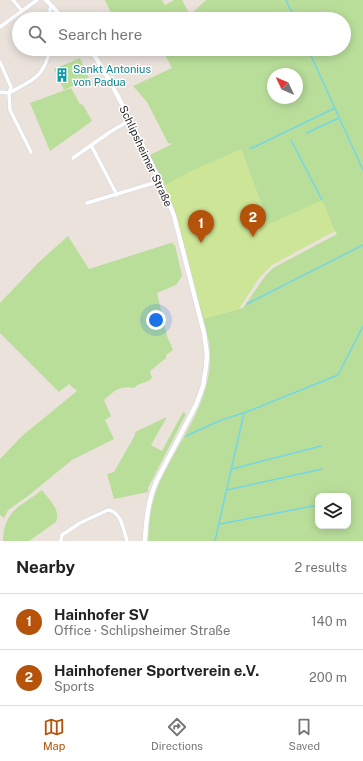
<!DOCTYPE html>
<html lang="en">
<head>
<meta charset="utf-8">
<style>
  :root { --surface:#fff; --page:#f6f6f6; --text:#222; --muted:#767676; --line:#e0e0e0; --accent:#b45309 }
  body { margin:0; font-family:"Public Sans",sans-serif; background:var(--page); color:var(--text) }
  .controls { position:absolute; right:12px; bottom:12px; display:grid; overflow:hidden; border-radius:8px; box-shadow:0 2px 10px #0003 }
  .controls button { width:36px; height:36px; display:grid; place-items:center; padding:0; border:0; border-bottom:1px solid var(--line); background:var(--surface); color:var(--text); font:20px sans-serif }
  .compass { position:absolute; left:267px; top:68px; width:36px; height:36px; border-radius:50%; background:var(--surface); box-shadow:0 2px 10px #0003; rotate:314deg }
  .you { position:absolute; left:156px; top:320px; width:14px; height:14px; margin:-10px; border:3px solid #fff; border-radius:50%; background:#1a73e8; box-shadow:0 0 0 6px #1a73e833 }
  .badge { display:grid; place-items:center; width:26px; height:26px; border-radius:50%; background:var(--accent); color:#fff; font-size:13px; font-weight:700 }
  .pin { position:absolute; translate:-50% -33px; filter:drop-shadow(0 1px 2px #0008) }
  .pin::after { content:''; position:absolute; top:21px; width:14px; height:12px; background:inherit; clip-path:polygon(0 0,100% 0,50% 100%) }
  .list { margin:0; padding:0; list-style:none }
  h2 { display:flex; justify-content:space-between; align-items:center; height:52px; margin:0; padding:0 16px; font-size:17px }
  h2 small { font-size:13px; font-weight:400; color:var(--muted) }
  .list li { display:grid; grid-template-columns:26px 1fr auto; gap:12px; align-items:center; box-sizing:border-box; height:56px; padding:0 16px; border-top:1px solid var(--line) }
  .list b { display:block; font-size:15px; white-space:nowrap }
  .list p { margin:0; font-size:13px; white-space:nowrap; color:var(--muted) }
  .list em { font-size:13px; font-style:normal; color:var(--muted) }
  .icon { flex:none; width:22px; height:22px; fill:none; stroke:currentColor; stroke-width:2; stroke-linecap:round; stroke-linejoin:round }
  .map { position:relative; flex:none; width:363px; height:541px; overflow:hidden }
  .search { position:absolute; background:var(--surface); box-shadow:0 2px 10px #0003; left:12px; right:12px; top:12px; height:44px; display:flex; align-items:center; gap:10px; box-sizing:border-box; padding:0 14px; border-radius:22px; color:var(--muted); font-size:15px }
  .sheet { height:164px; background:var(--surface) }
  nav { display:flex; justify-content:space-around; align-items:center; box-sizing:border-box; height:56px; border-top:1px solid var(--line); background:var(--surface); font-size:11px; color:var(--muted) }
  nav a { display:grid; justify-items:center; gap:2px }
  nav .on { color:var(--accent) }
  .map>svg:first-child { display:block }
  .green { fill:#b9de9a; fill-rule:evenodd }
  .pitch { fill:#cde596 }
  .lines { fill:none; stroke-linecap:round; stroke-linejoin:round }
  .stream { stroke:#73d6e7; stroke-width:1.5 }
  .minor-casing { stroke:#d0d5e1; stroke-width:4.5 }
  .tertiary-casing { stroke:#d0d5e1; stroke-width:5.5 }
  .minor { stroke:#fff; stroke-width:3.5 }
  .tertiary { stroke:#fff; stroke-width:4.5 }
  .labels { text-anchor:middle; dominant-baseline:central; stroke-width:3; stroke-linejoin:round; paint-order:stroke }
  .culture-label { font-size:11px; fill:#0d838f; stroke:#fff; text-anchor:start }
  .street-label { font-size:11px; fill:#282828; stroke:#fff }
</style>
</head>
<body>
<div class="map">
<svg width="363" height="541" viewBox="0 0 363 541">
  <rect width="100%" height="100%" fill="#eae2db"/>
  <path class="green" d="M105,0H162L165,5L174,0H182L190,15L206,0H363V541H148C149,522 151,502 159,484C180,437 217,397 209,342L183,243L209,317L243,308L266,275L273,268L337,234L335,231L269,225L241,149L174,212L164,184V183L150,155L172,144L168,143L147,102L133,86L172,68L162,49H344V19H115L111,13ZM273,74H297V98H273ZM318,496H348V526H318Z
    M80,58L89,78L64,90L54,69Z
    M71,88L80,104L83,105L92,121L50,151L30,103Z
    M68,236L89,269L174,242L173,243V245H175L182,276L176,285L157,293L167,336L173,350L166,355V358L150,371L152,378C147,384 141,381 134,388C120,385 114,391 104,400L111,416L105,420L114,439L72,460L28,496L8,510L4,518L0,515V459L22,436L77,391L69,384L59,392L0,333V303L39,262Z
    M183,412L186,414L148,488V492L114,499L107,474L114,472L135,435V432L167,417L151,445L162,451Z
    M42,490C49,500 61,509 56,522L29,541H3C4,510 20,507 42,490Z"/>
  <path class="pitch" d="M241,149L269,224L322,200L335,231L272,265L259,278L239,309L204,319L176,219L165,185L191,171Z"/>
  <g class="lines">
    <path class="stream" d="M286,0L295,19
      M308,49L363,170
      M306,133L339,118
      M291,140L322,200
      M250,149L335,108
      M247,304L363,245
      M186,436L219,421L243,413
      M232,469L321,446
      M227,490L322,469
      M220,524L318,505
      M215,541L244,413L338,375L363,326"/>
    <defs>
      <path id="minor" d="M13,0L22,11
        M50,19V9L51,6
        M0,27L37,0
        M0,62L11,87L9,93L0,92
        M91,145L117,195
        M31,152L10,110L9,93C32,80 44,78 50,49
        M73,158L110,132L130,120
        M87,203L160,181
        M61,541L62,535L80,523L108,510C121,511 124,531 127,541"/>
      <path id="tertiary" d="M46,0L64,19
        M90,49C109,77 124,107 139,138C151,163 164,189 174,216L204,333L207,354L206,367L203,386L196,405L157,480C148,500 146,520 145,541"/>
    </defs>
    <use href="#minor" class="minor-casing"/>
    <use href="#tertiary" class="tertiary-casing"/>
    <use href="#minor" class="minor"/>
    <use href="#tertiary" class="tertiary"/>
  </g>
  <defs>
    <symbol id="building-bare" viewBox="-9 -9 18 18"><path d="M-4-6H4V6H1V3H-1V6H-4ZM-2.5-4.3h1.7v1.8h-1.7ZM.8-4.3h1.7v1.8H.8ZM-2.5-1h1.7V.8h-1.7ZM.8-1h1.7V.8H.8Z" fill="#0f9aa8" stroke="#fff" stroke-width="2.5" paint-order="stroke"/></symbol>
  </defs>
  <g fill-rule="evenodd">
    <use href="#building-bare" x="52" y="65" width="20" height="20"/>
  </g>
  <g class="labels">
    <g class="culture-label">
      <text x="73" y="69">Sankt Antonius<tspan x="73" dy="13">von Padua</tspan></text>
    </g>
    <g class="street-label">
      <text transform="translate(146 156) rotate(65)">Schlipsheimer Straße</text>
    </g>
  </g>
</svg>
<div class="controls">
<button><svg class="icon" aria-label="layers" viewBox="0 0 24 24"><path d="M12 4l9 5-9 5-9-5zM3 14l9 5 9-5"/></svg></button>
</div>
<svg class="compass" viewBox="-18 -18 36 36"><path d="M0-13l5 13h-10z" fill="#e53935"/><path d="M0 13l5-13h-10z" fill="#767676"/></svg>
<div class="you"></div>
<div class="pin badge" style="left:201px;top:243px">1</div>
<div class="pin badge" style="left:253px;top:237px">2</div>
<div class="search"><svg class="icon" aria-label="search" viewBox="0 0 24 24"><circle cx="10" cy="10" r="6"/><path d="M15 15l6 6"/></svg>Search here</div>
</div>
<section class="sheet">
<h2>Nearby<small>2 results</small></h2>
<ul class="list">
<li><span class="badge">1</span><div><b>Hainhofer SV</b><p>Office · Schlipsheimer Straße</p></div><em>140 m</em></li>
<li><span class="badge">2</span><div><b>Hainhofener Sportverein e.V.</b><p>Sports</p></div><em>200 m</em></li>
</ul>
</section>
<nav>
<a class="on"><svg class="icon" aria-label="map" viewBox="0 0 24 24"><path d="M3 6l6-2 6 2 6-2v14l-6 2-6-2-6 2zM9 4v14M15 6v14"/></svg>Map</a>
<a><svg class="icon" aria-label="directions" viewBox="0 0 24 24"><path d="M12 3l9 9-9 9-9-9zM9 14v-3h6M13 9l2 2-2 2"/></svg>Directions</a>
<a><svg class="icon" aria-label="saved" viewBox="0 0 24 24"><path d="M7 4h10v16l-5-4-5 4z"/></svg>Saved</a>
</nav>
</body>
</html>
